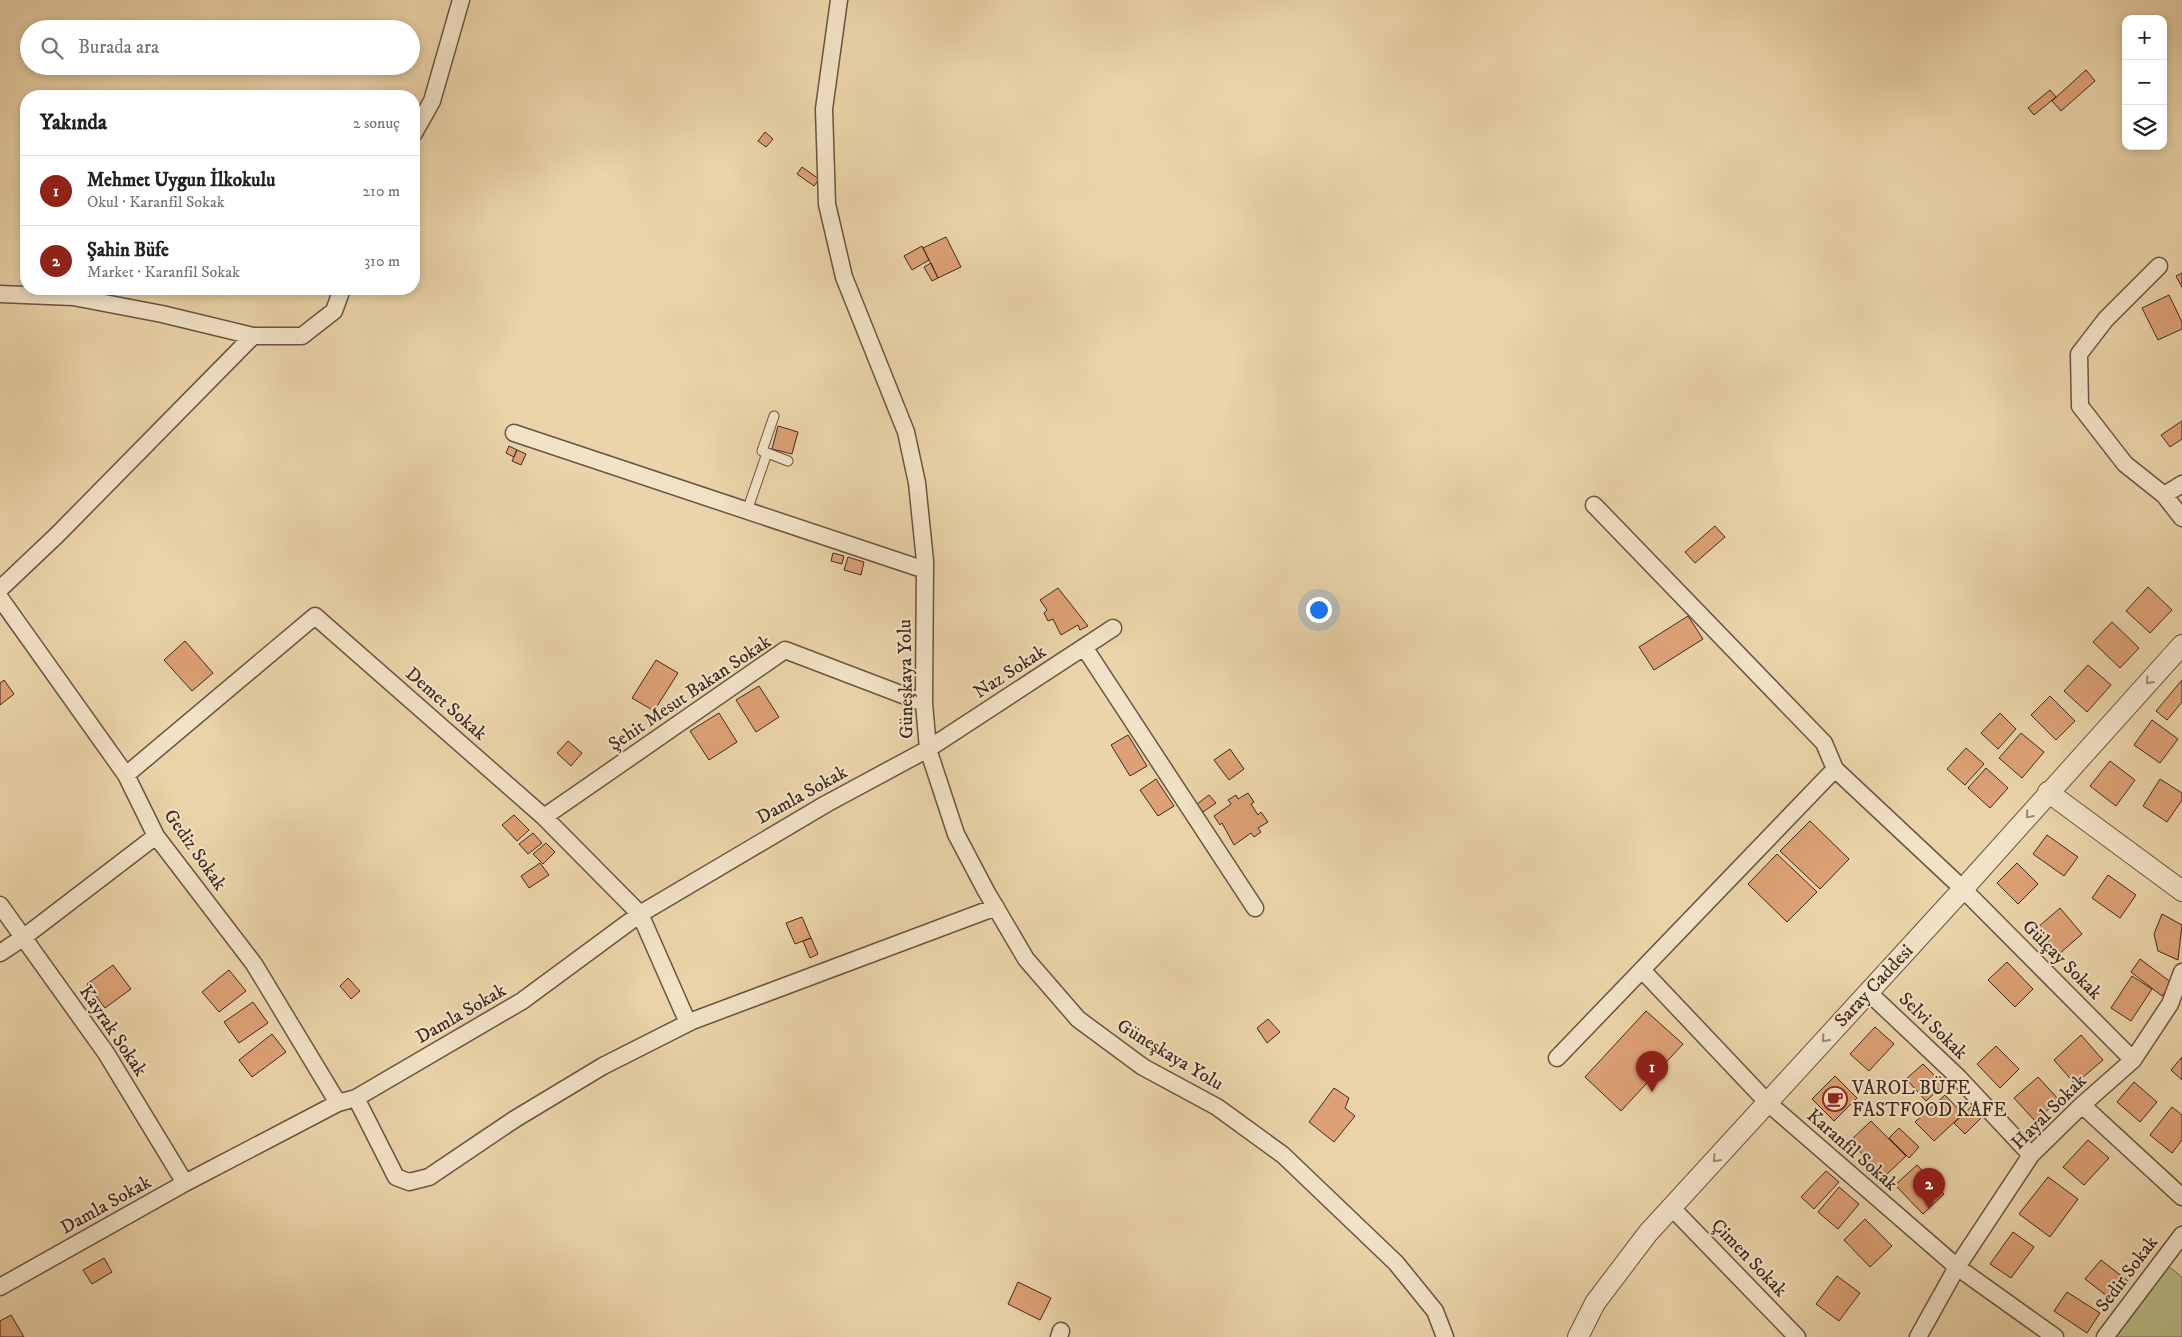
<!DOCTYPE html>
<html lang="tr">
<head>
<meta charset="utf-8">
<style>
  :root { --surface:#fff; --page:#f6f6f6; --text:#202124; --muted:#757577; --line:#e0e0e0; --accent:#8f2418 }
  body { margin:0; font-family:"IM FELL DW Pica",serif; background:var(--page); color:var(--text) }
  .controls { position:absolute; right:15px; top:15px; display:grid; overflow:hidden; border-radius:10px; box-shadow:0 2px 8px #0003 }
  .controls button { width:45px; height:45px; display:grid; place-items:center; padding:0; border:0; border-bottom:1px solid var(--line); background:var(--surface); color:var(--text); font:25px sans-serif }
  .you { position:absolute; left:1318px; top:609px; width:18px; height:18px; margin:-12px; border:4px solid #fff; border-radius:50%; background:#1a73e8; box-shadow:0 0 0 8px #1a73e833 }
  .badge { display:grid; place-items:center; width:32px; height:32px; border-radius:50%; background:var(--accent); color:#fff; font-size:16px; font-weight:700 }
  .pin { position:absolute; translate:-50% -41px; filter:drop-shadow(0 1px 2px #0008) }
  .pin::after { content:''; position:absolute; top:26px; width:18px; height:15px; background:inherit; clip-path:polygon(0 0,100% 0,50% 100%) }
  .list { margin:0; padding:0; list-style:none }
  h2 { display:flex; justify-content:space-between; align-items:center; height:65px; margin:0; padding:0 20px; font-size:21px }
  h2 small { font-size:16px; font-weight:400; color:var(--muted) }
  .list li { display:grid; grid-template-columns:32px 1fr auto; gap:15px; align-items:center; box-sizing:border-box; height:70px; padding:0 20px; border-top:1px solid var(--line) }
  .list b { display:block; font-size:19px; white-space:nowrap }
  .list p { margin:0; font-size:16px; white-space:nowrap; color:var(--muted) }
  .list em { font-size:16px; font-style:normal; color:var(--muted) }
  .icon { flex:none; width:28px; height:28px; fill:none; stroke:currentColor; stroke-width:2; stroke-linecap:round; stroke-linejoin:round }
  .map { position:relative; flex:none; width:2182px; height:1337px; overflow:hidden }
  .search { position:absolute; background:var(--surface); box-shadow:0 2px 8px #0003; left:20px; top:20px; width:400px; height:55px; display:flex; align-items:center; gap:12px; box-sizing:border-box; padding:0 18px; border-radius:28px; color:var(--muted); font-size:19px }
  .panel { position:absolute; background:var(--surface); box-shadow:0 2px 8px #0003; left:20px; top:90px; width:400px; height:205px; border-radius:20px }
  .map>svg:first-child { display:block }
  .green { fill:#b9bc87; stroke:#7c7254 }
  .building { fill:#dda175; stroke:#3e2921 }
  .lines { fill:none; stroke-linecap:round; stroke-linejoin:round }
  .service-casing { stroke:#695443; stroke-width:11 }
  .minor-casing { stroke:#695443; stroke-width:19 }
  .tertiary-casing { stroke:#695443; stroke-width:22 }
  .service { stroke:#f2e3c7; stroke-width:9 }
  .minor { stroke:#f2e3c7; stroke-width:16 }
  .tertiary { stroke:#f2e3c7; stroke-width:20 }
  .oneway { stroke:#988674 }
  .labels { text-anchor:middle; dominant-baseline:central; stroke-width:4; stroke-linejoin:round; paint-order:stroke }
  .street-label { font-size:19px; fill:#3e2921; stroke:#f2e3c7 }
  .poi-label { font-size:19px; fill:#3e2921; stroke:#f2e3c7; text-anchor:start }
</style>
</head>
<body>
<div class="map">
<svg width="2182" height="1337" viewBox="0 0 2182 1337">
  <rect width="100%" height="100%" fill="#ebd4a9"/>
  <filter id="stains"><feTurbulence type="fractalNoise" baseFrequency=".004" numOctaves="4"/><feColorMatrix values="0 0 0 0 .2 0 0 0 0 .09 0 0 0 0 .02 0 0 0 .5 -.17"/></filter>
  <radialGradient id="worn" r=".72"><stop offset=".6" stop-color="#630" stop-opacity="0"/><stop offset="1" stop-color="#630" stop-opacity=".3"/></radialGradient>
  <path class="green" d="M2167,1265L2182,1277V1337H2112Z"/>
  <path class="building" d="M2086,70L2095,81L2061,111L2052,101Z
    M2050,90L2056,97L2034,115L2028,108Z
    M765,132L773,139L766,147L758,141Z
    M802,167L819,179L814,186L797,174Z
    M946,237L961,267L938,278L923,248Z
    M922,246L929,260L912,270L904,256Z
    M931,263L938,278L932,281L924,267Z
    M2182,273V287L2176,276Z
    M2169,295L2182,322V329L2158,340L2142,308Z
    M2182,421V439L2170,447L2161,435Z
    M778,426L798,432L792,454L772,449Z
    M509,446L517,450L514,457L506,453Z
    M517,450L526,454L521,465L512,461Z
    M1715,526L1725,537L1695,563L1685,552Z
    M833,553L844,556L842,564L831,561Z
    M848,557L864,562L861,575L844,570Z
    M2148,587L2172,610L2150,633L2126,611Z
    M1058,588L1088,626L1080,630L1078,625L1061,635L1053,619L1048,621L1044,613L1047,610L1040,600Z
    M1688,616L1703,639L1654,670L1639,647Z
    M2112,622L2139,648L2120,668L2093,642Z
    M185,641L213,673L192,691L164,660Z
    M656,660L678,673L654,711L632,698Z
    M2088,665L2111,685L2087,712L2064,691Z
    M4,680L14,694L0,705V683Z
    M2182,680V702L2167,720L2156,711Z
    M759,686L779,717L756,732L736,700Z
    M2050,696L2075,721L2056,740L2031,715Z
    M719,713L737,742L709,760L690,731Z
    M2000,713L2016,729L1998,749L1981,733Z
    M2152,720L2178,739L2160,763L2134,745Z
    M2021,733L2044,752L2022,778L1999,758Z
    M1128,735L1147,766L1130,776L1111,745Z
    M568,741L582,753L571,766L557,753Z
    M1966,748L1984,764L1965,785L1947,769Z
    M1230,749L1244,769L1229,780L1214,760Z
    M2110,761L2135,780L2116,806L2090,786Z
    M1986,768L2008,788L1990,808L1968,788Z
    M1156,779L1174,806L1158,816L1140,790Z
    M2160,779L2182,793V800L2167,822L2143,806Z
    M1248,793L1254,802L1251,804L1258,815L1261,812L1268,822L1258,828L1261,832L1254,837L1251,833L1234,845L1222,823L1220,825L1214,816L1231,804L1228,800L1236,795L1238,799Z
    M1209,795L1216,803L1203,812L1197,804Z
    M514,815L529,830L517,841L502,825Z
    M1810,821L1849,859L1820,889L1780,851Z
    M533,833L542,843L528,854L519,844Z
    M2047,835L2078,857L2064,876L2033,854Z
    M546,843L555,852L543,864L533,854Z
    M1777,854L1817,892L1787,922L1748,884Z
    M540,863L549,875L529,888L521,876Z
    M2017,863L2038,884L2018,904L1997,883Z
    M2108,875L2136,895L2120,918L2092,898Z
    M2060,908L2082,934L2059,954L2037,928Z
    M2162,914L2182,925L2178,960L2158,951L2154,934Z
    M802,917L811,938L795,944L786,923Z
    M811,938L818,954L810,958L803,941Z
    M2140,959L2172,983L2162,996L2131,972Z
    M2007,962L2033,989L2015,1007L1988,980Z
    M113,965L131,989L105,1008L87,984Z
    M229,970L246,991L219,1012L202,992Z
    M2132,976L2152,989L2131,1021L2111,1008Z
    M348,978L360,991L351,999L340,986Z
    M253,1002L268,1023L239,1043L224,1022Z
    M1646,1011L1683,1044L1621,1111L1585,1077Z
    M1268,1019L1280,1032L1267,1043L1257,1028Z
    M1875,1027L1894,1044L1869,1071L1850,1054Z
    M272,1034L286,1052L252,1077L239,1060Z
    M2081,1035L2103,1060L2075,1084L2054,1060Z
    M1996,1046L2019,1069L2000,1088L1977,1064Z
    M2182,1057V1080L2171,1070Z
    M1923,1064L1944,1085L1926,1101L1906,1079Z
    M1835,1076L1857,1098L1834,1121L1812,1099Z
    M2038,1077L2059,1100L2035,1121L2014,1098Z
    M2134,1082L2157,1102L2140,1122L2117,1102Z
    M1334,1088L1349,1098L1345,1108L1355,1116L1334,1142L1309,1122Z
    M1945,1095L1963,1114L1934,1141L1915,1122Z
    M1973,1105L1983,1116L1965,1134L1954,1123Z
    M2172,1107L2182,1115V1140L2172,1153L2150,1135Z
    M1871,1121L1906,1156L1884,1177L1850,1141Z
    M1899,1128L1919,1147L1909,1158L1889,1138Z
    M2088,1140L2109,1158L2084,1185L2063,1167Z
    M1917,1165L1944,1194L1923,1214L1895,1185Z
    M1826,1171L1839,1182L1814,1209L1801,1197Z
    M2048,1177L2078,1199L2050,1237L2019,1214Z
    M1839,1187L1859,1204L1838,1229L1818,1212Z
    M1865,1219L1892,1246L1870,1267L1844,1240Z
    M2013,1232L2034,1247L2011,1278L1990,1264Z
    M104,1258L112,1272L92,1284L83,1270Z
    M2101,1260L2128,1281L2112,1300L2085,1279Z
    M1837,1276L1860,1293L1839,1321L1816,1304Z
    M1018,1282L1051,1298L1040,1320L1008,1304Z
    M2067,1292L2100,1313L2087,1333L2054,1311Z
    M11,1315L24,1337H0V1321Z"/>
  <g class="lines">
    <defs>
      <path id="service" d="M774,416L762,451L788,461
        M747,511L767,453"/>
      <path id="minor" d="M839,0L824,109L827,204L844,277L906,432L917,483L925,561L924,703L928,749L956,834L986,891L1026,959L1078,1019L1143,1067L1217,1107L1283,1155L1396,1263L1435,1311L1445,1337
        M414,133L432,101L461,0
        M2159,266L2106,319L2079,354L2080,406L2125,464L2164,495L2182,518
        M0,294L73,297L162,314L253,336H302L334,311L342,289
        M514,433L925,570
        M2164,495L2182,484
        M1594,505L1824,743L1835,769L1963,889L2133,1060
        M0,589L57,535L253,336
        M0,598L126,775L156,836L254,964L338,1103
        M1084,647L1255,908
        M126,775L315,616L544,817L640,914L688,1023
        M544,817L785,650L924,703
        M0,905L106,1053L185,1183
        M0,953L24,937L156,836
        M1643,971L1768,1103L1957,1267L2055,1337
        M1868,992L1958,1077L2031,1155
        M1557,1058L1835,769
        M356,1098L396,1177L409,1182L429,1177L515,1119L603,1066L692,1021L996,907
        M2082,1105L2182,1197
        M1672,1208L1797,1337
        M0,1287L185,1183L338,1103L356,1098L522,1001L640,914L826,804L928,749L1113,628
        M1059,1337L1061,1331
        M1918,1337L1957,1267L2031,1155L2082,1105L2133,1060L2170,1004L2182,972
        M2105,1337L2182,1235"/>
      <path id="tertiary" d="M2048,792L2182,891
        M1578,1337L1595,1303L1648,1233L1963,889L2182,645"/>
    </defs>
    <use href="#service" class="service-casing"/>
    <use href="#minor" class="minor-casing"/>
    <use href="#tertiary" class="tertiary-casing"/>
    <use href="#service" class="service"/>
    <use href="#minor" class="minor"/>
    <use href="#tertiary" class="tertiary"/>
  </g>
  <defs><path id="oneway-chevron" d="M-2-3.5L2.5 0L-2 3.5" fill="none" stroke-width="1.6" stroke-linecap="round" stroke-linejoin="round" transform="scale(1.25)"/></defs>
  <g class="oneway">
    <use href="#oneway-chevron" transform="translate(2149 681) rotate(132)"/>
    <use href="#oneway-chevron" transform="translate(2029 815) rotate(131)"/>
    <use href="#oneway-chevron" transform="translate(1825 1039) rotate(132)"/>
    <use href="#oneway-chevron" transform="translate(1716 1159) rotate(132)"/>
  </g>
  <defs>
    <symbol id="cafe-ring" viewBox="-11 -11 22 22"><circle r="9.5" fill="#f2e3c7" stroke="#8f2418" stroke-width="1.5"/><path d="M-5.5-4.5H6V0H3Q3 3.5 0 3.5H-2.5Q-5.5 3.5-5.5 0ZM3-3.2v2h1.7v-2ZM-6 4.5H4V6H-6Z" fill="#8f2418"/></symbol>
  </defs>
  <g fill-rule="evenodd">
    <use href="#cafe-ring" x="1821" y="1085" width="28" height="28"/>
  </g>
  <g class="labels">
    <g class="street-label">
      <text transform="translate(1010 672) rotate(-33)">Naz Sokak</text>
      <text transform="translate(906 679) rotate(-91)">Güneşkaya Yolu</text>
      <text transform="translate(690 693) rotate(-34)">Şehit Mesut Bakan Sokak</text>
      <text transform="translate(446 704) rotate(41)">Demet Sokak</text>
      <text transform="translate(802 795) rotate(-29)">Damla Sokak</text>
      <text transform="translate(195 850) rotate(55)">Gediz Sokak</text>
      <text transform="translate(2062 960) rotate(45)">Gülçay Sokak</text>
      <text transform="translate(1874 986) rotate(-47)">Saray Caddesi</text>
      <text transform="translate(461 1014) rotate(-30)">Damla Sokak</text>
      <text transform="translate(1933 1026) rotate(44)">Selvi Sokak</text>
      <text transform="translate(113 1031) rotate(56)">Kayrak Sokak</text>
      <text transform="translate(1170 1055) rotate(31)">Güneşkaya Yolu</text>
      <text transform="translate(2049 1112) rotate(-45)">Hayal Sokak</text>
      <text transform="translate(1852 1150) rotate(41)">Karanfil Sokak</text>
      <text transform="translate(106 1205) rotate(-29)">Damla Sokak</text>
      <text transform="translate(1749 1258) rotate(46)">Çimen Sokak</text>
      <text transform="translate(2127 1274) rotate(-53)">Sedir Sokak</text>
    </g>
    <g class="poi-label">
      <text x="1852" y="1088">VAROL BÜFE<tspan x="1852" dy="22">FASTFOOD KAFE</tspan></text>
    </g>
  </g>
  <rect width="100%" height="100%" filter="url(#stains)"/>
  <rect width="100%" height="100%" fill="url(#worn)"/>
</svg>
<div class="controls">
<button>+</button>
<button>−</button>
<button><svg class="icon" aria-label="layers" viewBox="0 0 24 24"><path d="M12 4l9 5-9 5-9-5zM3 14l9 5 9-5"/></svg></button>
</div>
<div class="you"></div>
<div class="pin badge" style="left:1652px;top:1092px">1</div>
<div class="pin badge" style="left:1929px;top:1209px">2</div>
<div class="search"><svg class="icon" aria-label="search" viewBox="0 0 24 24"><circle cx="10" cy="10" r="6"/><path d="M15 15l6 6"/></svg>Burada ara</div>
<section class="panel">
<h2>Yakında<small>2 sonuç</small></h2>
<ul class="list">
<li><span class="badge">1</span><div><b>Mehmet Uygun İlkokulu</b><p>Okul · Karanfil Sokak</p></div><em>210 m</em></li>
<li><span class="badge">2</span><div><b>Şahin Büfe</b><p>Market · Karanfil Sokak</p></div><em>310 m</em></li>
</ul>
</section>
</div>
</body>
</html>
